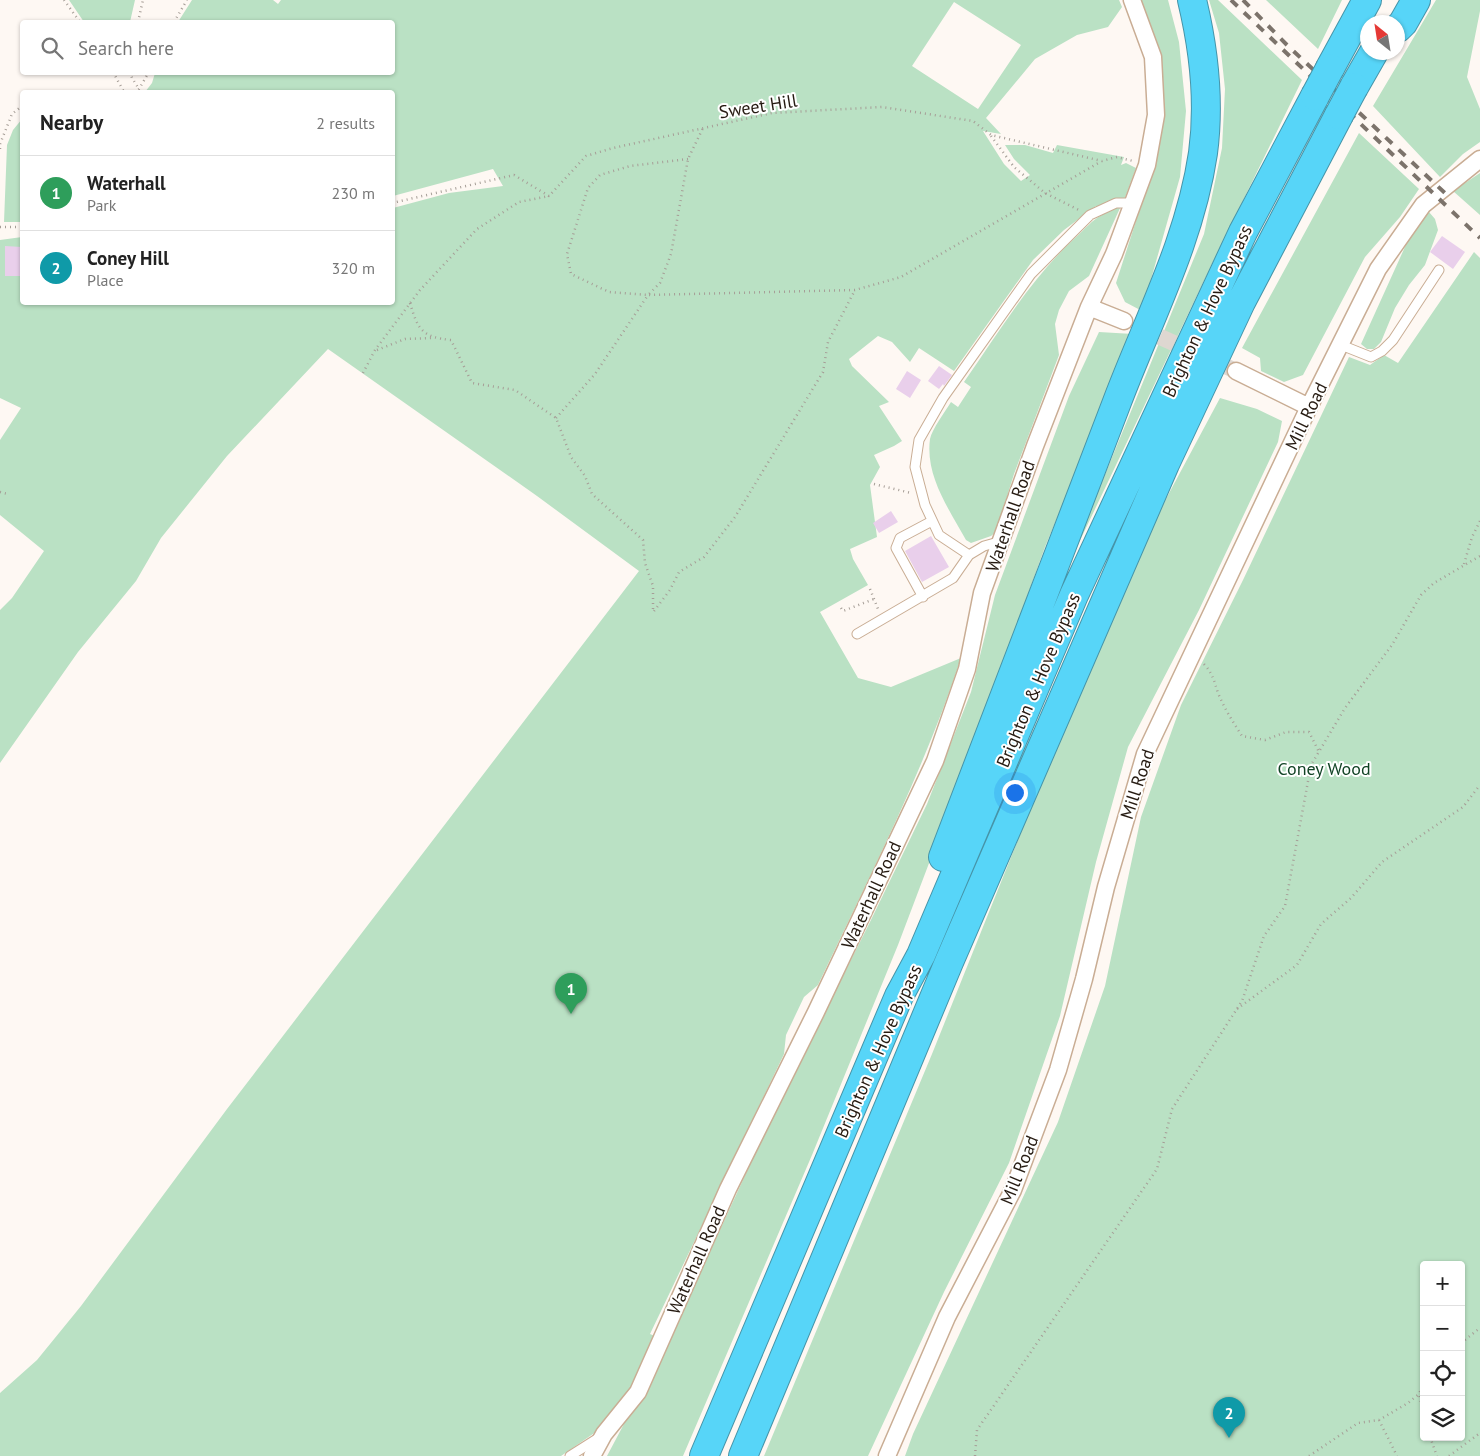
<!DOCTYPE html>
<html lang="en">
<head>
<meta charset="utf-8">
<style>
  :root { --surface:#fff; --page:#f6f6f6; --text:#222; --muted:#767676; --line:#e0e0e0; --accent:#972e90 }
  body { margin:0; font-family:"PT Sans",sans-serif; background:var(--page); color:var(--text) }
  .controls { position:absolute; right:15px; bottom:15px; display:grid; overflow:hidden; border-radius:5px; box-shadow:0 1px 4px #0004 }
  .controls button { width:45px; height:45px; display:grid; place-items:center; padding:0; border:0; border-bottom:1px solid var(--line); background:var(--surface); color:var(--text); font:25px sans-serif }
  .compass { position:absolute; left:1360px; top:15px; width:45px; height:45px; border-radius:50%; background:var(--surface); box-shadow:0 1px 4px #0004; rotate:330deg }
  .you { position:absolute; left:1014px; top:792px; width:18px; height:18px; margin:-12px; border:4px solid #fff; border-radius:50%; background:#1a73e8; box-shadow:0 0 0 8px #1a73e833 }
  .badge { display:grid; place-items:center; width:32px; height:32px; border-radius:50%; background:var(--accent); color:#fff; font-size:16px; font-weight:700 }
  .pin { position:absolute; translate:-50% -41px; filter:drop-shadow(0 1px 2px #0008) }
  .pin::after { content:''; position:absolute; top:26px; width:18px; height:15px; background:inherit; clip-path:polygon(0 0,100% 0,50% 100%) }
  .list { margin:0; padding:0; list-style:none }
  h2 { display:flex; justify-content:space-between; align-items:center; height:65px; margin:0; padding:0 20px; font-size:21px }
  h2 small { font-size:16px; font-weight:400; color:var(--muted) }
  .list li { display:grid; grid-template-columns:32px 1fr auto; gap:15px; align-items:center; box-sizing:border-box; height:75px; padding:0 20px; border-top:1px solid var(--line) }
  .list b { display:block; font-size:19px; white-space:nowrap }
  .list p { margin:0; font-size:16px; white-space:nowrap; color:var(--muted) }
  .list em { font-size:16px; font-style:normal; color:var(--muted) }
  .icon { flex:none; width:28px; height:28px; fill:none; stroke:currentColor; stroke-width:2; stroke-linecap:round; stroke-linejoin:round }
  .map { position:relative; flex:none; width:1480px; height:1456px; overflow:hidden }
  .search { position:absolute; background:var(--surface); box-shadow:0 1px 4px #0004; left:20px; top:20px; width:375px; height:55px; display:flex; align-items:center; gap:12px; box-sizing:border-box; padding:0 18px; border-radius:5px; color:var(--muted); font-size:19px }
  .panel { position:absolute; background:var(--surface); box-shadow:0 1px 4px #0004; left:20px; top:90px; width:375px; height:215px; border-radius:5px }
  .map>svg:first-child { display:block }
  .green { fill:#bae1c4; fill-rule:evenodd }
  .building { fill:#e9cfeb }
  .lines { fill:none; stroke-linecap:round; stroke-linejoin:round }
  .street-tunnel { stroke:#ded7d1; stroke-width:16; stroke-dasharray:16 8; stroke-linecap:butt }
  .lane-casing { stroke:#c9ad94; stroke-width:11 }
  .street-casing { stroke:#c9ad94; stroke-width:19 }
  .highway-casing { stroke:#4694a8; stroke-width:30 }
  .path { stroke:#a69e97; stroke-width:2.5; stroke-dasharray:1 4; stroke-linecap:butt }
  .lane { stroke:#fff; stroke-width:9 }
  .street { stroke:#fff; stroke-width:16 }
  .highway { stroke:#57d5f8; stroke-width:28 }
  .rail { stroke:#7c736b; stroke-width:4; stroke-dasharray:9 9; stroke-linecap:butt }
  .highway-bridge-casing { stroke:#4694a8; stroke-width:30; stroke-linecap:butt }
  .highway-bridge { stroke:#57d5f8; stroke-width:28 }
  .labels { text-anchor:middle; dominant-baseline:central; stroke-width:4; stroke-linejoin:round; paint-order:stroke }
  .street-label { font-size:18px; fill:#261b12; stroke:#fff }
  .park-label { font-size:18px; fill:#114325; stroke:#fff }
</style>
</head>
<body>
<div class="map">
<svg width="1480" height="1456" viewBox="0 0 1480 1456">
  <rect width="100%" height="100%" fill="#fef8f3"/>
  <path class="green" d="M69,0H135L130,22H84Z
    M192,0H273L278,4L281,0H1119L1122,7L1108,27L1077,35L1035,59L986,118L1001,134L983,131L1004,164L1021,181L1030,175L1014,159L1005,145H1025L1053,153L1057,145L1124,157L1121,165L1126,163L1136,168L1126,195L1089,276L1069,291L1059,310L1055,324L1059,355L1014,474L996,532L991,536L971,543L966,540C949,509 925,476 930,439C932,429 945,412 951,402L958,407L971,387L964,382C999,332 1031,278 1076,237C1085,229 1092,220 1102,215L1096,206L1064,230L1033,260L954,371L919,348L910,362L892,342L878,336L849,359L852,366L889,402L879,406L902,441L894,446L874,455L880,467L870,485L877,537L850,549L853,559L868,585L820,612L858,678L891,687L961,658C924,771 869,877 818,985L804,997L786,1035L784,1054L650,1334L657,1337L636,1383L603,1427L561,1456H0V1393L37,1360L81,1306L227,1109L639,571L537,496L328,349L227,456L161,538L136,581L78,652L0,763V610L12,598L44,551L0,515V440L21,408L0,398V240L22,237V302H392L393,208L449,193L503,186L493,169L393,196L392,92H145L152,83L155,73L392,72V22H178ZM954,2L1021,45L978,109L912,66Z
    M1136,0H1168L1179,42L1186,111L1180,177L1142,311L1125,302L1116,283L1157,156L1163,105Z
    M1209,0H1218L1302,80L1212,264L1064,574L1204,234L1222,148L1225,89L1219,33Z
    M1266,0H1342L1318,49Z
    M1436,0H1480V11L1467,77L1480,109V142L1463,154L1440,177L1373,106Z
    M22,119V222H4L7,145L13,130Z
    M1359,133L1419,189L1400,217L1365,257L1303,375L1284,382L1261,371L1260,358L1242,348Z
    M1480,173V215L1453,191Z
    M1429,212L1435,219L1438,230L1425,265L1409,285L1395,308L1381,342L1374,349H1367L1361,344L1414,227L1423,213Z
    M1474,252L1480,258V1456H905L913,1434L1058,1122L1105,986L1141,817L1181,705L1243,580L1349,357L1370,365L1384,355L1398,363ZM1424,1265H1461V1437H1424Z
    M1099,332L1133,334L1045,547L967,763L898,945L812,1155L683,1456H607L625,1422L649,1384L772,1117L869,924L927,804L971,692L995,595L1069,396Z
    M1220,398L1257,409L1282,421L1278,442L1199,610L1128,747L1096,862L1060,1016L1009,1163L944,1292L868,1456H764L932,1054L1058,740L1144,540Z"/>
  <path class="building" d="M1442,236L1465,252L1453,269L1430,252Z
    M5,246L22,247V276H5Z
    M939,366L952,375L944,386L943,384L939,389L928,381Z
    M907,371L921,380L910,398L896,389Z
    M891,511L898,522L879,533L873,523Z
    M931,536L949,567L922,582L905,551Z"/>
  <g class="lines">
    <path class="street-tunnel" d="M1138,327L1236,371"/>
    <defs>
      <path id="lane" d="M1341,345L1371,357L1382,351L1393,340L1439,270
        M1002,541L984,546L969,555L939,535L925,505L915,467L919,440L943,398L1031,274L1090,215L1116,203H1133
        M923,597L896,548L900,538L932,521
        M857,634L953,578L969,555
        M570,1456L600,1437"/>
      <path id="street" d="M1089,307L1124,321
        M1236,371L1309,407
        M592,1456L604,1434L638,1392L728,1189L816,1012L935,761L967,669L982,593L1035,446L1089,307L1114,254L1147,165L1156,115L1153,57L1132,0
        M887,1456L947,1317L1013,1190L1058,1070L1084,979L1106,887L1145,754L1309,407L1378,269L1423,205L1480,159"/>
      <path id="highway" d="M1398,28L1403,23L1416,0
        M1330,68L1367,0
        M1354,87L1374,52
        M943,857C1001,705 1059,554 1117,402C1148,320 1190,241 1203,153C1210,101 1204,50 1192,0
        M704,1456L899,996L921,955L1074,595L1243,232L1315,96
        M743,1456L949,962L1165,464L1241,302L1339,115"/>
    </defs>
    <use href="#lane" class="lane-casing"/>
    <use href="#street" class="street-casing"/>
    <use href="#highway" class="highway-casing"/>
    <path class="path" d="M64,0L80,22
      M138,22L143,0
      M174,22L187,0
      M113,72L124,92
      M130,72L132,78L139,89
      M134,92L139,89L149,72
      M991,136L1014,167L1045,193L1079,210
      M0,149V144L12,114L22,106
      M688,159L630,166L600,175L588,188L567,254L571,274L609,292L648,295L660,283L671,254L688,159L703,128
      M392,203L514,175L549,196L586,156L613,148L772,113L882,107L973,121L991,135L1102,161L1117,157L1133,161
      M0,227H22
      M410,303C418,330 422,337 451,340L472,383L515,390L556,418L571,457L585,476L592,494L643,540L645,563L653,586V612
      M377,350L405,339L432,338
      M363,373L375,350L420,290L477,229L519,202L549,196
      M556,418L595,374L648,295L855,290L901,277L1100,162
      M874,484L911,493
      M0,492L8,494
      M1464,564L1472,537L1480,521
      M870,589L878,609
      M841,608L843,611L874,599
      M654,611L670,590L679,572L704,557L735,517L823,372L828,342L855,290
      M1204,664C1213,674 1214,681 1218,693C1224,708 1233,722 1242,736L1265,740L1286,732H1309L1319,752
      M1237,1009L1297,965L1321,924L1351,898L1382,862L1463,807L1480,785
      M1461,1343L1480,1328
      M1424,1382L1419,1394L1424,1416
      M1379,1420L1397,1456
      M1430,1437L1437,1456
      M975,1456L977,1430L1157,1169L1172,1109L1242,1001L1264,936L1285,906L1311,765L1345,708L1392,645L1421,595L1434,583L1480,556
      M1309,1456L1358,1423L1379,1420L1408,1403L1419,1394
      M1449,1456L1480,1433"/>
    <use href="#lane" class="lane"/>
    <use href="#street" class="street"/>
    <use href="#highway" class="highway"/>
    <path class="rail" d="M1231,0L1480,238
      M1243,0L1287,45L1446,194"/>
    <defs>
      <path id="highway-bridge" d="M1315,96L1330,68
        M1339,115L1354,87"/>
    </defs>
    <use href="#highway-bridge" class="highway-bridge-casing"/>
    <use href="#highway-bridge" class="highway-bridge"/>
  </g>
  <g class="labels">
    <g class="street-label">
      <text transform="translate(758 106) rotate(-9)">Sweet Hill</text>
      <text transform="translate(1207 311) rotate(-65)">Brighton &amp; Hove Bypass</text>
      <text transform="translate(1306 416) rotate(-64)">Mill Road</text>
      <text transform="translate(1010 516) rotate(-71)">Waterhall Road</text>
      <text transform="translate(1038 680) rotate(-67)">Brighton &amp; Hove Bypass</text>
      <text transform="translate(1137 784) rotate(-72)">Mill Road</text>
      <text transform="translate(871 895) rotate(-65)">Waterhall Road</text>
      <text transform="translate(878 1051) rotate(-66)">Brighton &amp; Hove Bypass</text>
      <text transform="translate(1019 1170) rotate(-68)">Mill Road</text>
      <text transform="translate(696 1260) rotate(-66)">Waterhall Road</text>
    </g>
    <g class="park-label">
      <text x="1324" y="768">Coney Wood</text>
    </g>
  </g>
</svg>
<div class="controls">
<button>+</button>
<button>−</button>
<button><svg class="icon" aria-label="locate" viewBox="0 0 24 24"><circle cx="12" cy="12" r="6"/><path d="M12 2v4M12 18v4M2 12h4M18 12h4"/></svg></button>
<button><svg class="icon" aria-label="layers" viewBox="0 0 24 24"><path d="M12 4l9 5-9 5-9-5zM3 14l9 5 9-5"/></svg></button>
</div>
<svg class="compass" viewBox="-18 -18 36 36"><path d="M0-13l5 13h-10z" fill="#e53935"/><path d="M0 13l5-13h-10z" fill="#767676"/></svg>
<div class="you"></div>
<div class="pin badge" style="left:571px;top:1014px;background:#2e9e5b">1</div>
<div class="pin badge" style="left:1229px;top:1438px;background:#0f9aa8">2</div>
<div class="search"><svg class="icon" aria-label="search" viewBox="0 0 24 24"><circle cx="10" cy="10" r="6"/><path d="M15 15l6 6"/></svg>Search here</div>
<section class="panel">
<h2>Nearby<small>2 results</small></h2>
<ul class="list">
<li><span class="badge" style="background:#2e9e5b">1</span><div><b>Waterhall</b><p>Park</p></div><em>230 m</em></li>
<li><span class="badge" style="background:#0f9aa8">2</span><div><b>Coney Hill</b><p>Place</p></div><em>320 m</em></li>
</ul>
</section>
</div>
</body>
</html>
